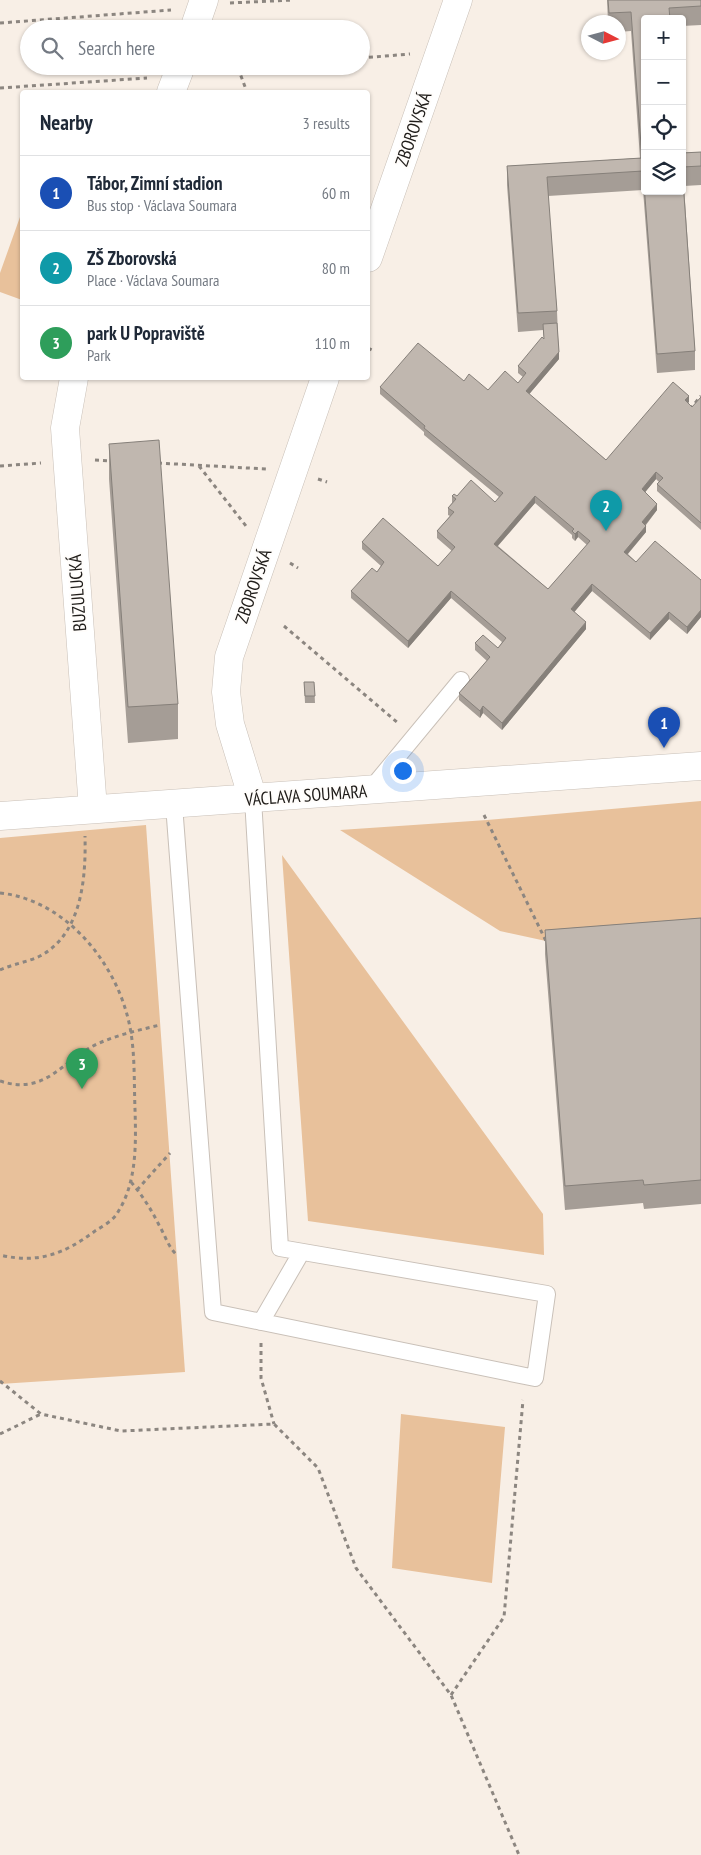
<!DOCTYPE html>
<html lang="en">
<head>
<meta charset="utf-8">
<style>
  :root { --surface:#fff; --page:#f6f6f7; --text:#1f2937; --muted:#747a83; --line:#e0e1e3; --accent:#db2777 }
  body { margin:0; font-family:"PT Sans Narrow",sans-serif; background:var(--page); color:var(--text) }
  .controls { position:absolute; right:15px; top:15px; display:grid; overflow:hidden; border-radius:5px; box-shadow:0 1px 4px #0004 }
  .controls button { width:45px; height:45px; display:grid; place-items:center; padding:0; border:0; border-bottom:1px solid var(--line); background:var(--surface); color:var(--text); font:25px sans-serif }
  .compass { position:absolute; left:581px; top:15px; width:45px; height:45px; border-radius:50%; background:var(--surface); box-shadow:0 1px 4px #0004; rotate:96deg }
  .you { position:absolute; left:402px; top:770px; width:18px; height:18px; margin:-12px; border:4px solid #fff; border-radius:50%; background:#1a73e8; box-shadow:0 0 0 8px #1a73e833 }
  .badge { display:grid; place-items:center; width:32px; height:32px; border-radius:50%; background:var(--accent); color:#fff; font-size:16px; font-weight:700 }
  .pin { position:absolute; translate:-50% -41px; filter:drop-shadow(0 1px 2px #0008) }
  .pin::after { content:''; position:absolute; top:26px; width:18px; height:15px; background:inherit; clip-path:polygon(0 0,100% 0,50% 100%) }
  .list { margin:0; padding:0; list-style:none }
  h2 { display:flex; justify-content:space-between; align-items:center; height:65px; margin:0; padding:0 20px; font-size:21px }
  h2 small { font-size:16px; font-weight:400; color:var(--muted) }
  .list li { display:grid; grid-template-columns:32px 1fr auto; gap:15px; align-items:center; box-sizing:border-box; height:75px; padding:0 20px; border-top:1px solid var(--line) }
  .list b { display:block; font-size:19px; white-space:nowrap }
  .list p { margin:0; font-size:16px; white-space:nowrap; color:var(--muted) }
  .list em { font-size:16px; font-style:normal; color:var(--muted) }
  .icon { flex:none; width:28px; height:28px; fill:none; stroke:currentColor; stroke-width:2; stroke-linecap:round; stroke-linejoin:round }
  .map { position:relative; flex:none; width:701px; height:1855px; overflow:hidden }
  .search { position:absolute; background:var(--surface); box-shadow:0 1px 4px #0004; left:20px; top:20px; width:350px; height:55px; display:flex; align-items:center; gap:12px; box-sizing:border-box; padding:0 18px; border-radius:28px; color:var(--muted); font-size:19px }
  .panel { position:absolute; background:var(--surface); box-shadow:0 1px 4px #0004; left:20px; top:90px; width:350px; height:290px; border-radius:5px }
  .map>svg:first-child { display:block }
  .green { fill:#e8c19b }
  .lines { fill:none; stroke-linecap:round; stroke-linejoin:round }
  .service-casing { stroke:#c9c0b8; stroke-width:18 }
  .minor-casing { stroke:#c9c0b8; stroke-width:29 }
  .path { stroke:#8c8680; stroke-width:3; stroke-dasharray:4 4; stroke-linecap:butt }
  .service { stroke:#fff; stroke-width:16 }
  .minor { stroke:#fff; stroke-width:28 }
  .wall { fill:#a59d96; fill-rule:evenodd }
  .shaded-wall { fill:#86807a }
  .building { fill:#c0b7af; stroke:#86807a; fill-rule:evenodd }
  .labels { text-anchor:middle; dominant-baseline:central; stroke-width:4; stroke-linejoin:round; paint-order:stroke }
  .street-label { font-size:18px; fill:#1f1c19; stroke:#fffdfb }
</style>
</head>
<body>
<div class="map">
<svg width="701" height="1855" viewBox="0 0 701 1855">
  <rect width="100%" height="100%" fill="#f8efe6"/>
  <path class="green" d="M20,217L22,218V300L0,292V273Z
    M701,801V930L546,941L500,931L340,830L487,820Z
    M146,825L185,1372L0,1384V838Z
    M282,855L543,1214L544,1255L308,1221Z
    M401,1414L505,1427L492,1583L392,1568Z"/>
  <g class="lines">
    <defs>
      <path id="service" d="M370,790L461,680
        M174,805L213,1312L535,1378L547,1294L280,1248L253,799
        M261,1322L301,1253"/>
      <path id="minor" d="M194,29L204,0
        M171,92L181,66
        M368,258L458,0
        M74,378L65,428L93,809
        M253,799L230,724L226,692L229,657L325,378
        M0,816L701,766"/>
    </defs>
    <use href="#service" class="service-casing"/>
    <use href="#minor" class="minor-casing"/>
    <path class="path" d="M230,3L293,0
      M0,23L171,10
      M361,58L410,54
      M238,68L247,92
      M208,70L255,66
      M0,88L147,78
      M368,348L372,350
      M690,409L701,396
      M95,460L111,461
      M158,463L266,469
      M0,466L41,463
      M199,466L246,526
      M318,479L327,482
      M290,563L298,568
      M284,626L398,723
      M484,815L546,941H548
      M0,893C68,900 121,968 131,1033C135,1058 134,1084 135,1109C136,1143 137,1182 118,1212C114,1220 103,1226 95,1231C64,1254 38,1264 0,1255
      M0,970C13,964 28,962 40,956C82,934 86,878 85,836
      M0,1081C46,1096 61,1061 97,1044C117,1035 139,1030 160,1025
      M131,1182C142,1195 151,1209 159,1225C165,1235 168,1247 177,1255
      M137,1190L170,1153
      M261,1343V1378L274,1424
      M0,1381L41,1414L121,1431L274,1424L318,1468L356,1568L451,1695L519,1855
      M0,1434L41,1414
      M451,1695L504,1617L523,1400"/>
    <use href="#service" class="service"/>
    <use href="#minor" class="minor"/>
  </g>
  <path class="wall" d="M607,0H701V25L682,26V19H645V191L682,153L701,152V185L684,186L695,351V370L657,373L643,190L548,196L557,311L559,359L529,394L606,460L689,402L688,403L692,407L701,397V530L657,491V484L659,482L656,479L645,492L657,510L646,525V532L628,554L636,562L701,580V617L687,634L669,619L650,640L592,591L574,612L586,629L502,730L483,713L480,718L459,700V693L487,661L475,650V643L498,648L502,642L451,598L408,648L351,598V591L377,572L381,566L362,549V542L438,566L452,551L437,538V531L450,516L448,515V508L452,503V496H457L495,502L499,497L424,435V432L380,394V387L464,381L488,390L518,383L523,377L518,373V366L544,338L543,330L518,332L507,185V166L640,158L631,31L618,32V22H608ZM535,503L572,535V538L575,541L578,537L587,545L548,589L498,546Z
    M109,444L178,704V739L128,743L109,479Z
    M304,682H314L315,703H305Z
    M701,918V1204L644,1209L643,1203L565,1210L545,954V930Z"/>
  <path class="shaded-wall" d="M559,352V359L526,398V391Z
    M689,396V402L685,407V400Z
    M656,472V479L642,496V489Z
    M535,496V503L494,550V544Z
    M657,504V510L642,529V522Z
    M646,526V532L624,558V552Z
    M578,531V537L575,541V534Z
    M592,584V591L571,616V609Z
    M451,591V598L408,648V641Z
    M701,610V617L687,634V627Z
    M669,612V619L650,640V633Z
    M586,622V629L502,730V723Z
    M483,706V713L480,718V711Z"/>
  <path class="building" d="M608,0H701V6L669,8L670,19H645V191H682V153L701,152V166L682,167L695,351L657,354L643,171L547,177L557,311L518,313L507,166L642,158L631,12L609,13Z
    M557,323L559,352L526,391L606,460L673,382L689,396L685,400L692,407L701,397V523L657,484L663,478L656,472L642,489L657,504L642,522L646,526L624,552L636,562L655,541L701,580V610L687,627L669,612L650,633L592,584L571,609L586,622L502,723L483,706L480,711L459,693L490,657L475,643L483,635L498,648L506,638L451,591L408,641L351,591L372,568L377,572L384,562L362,542L383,518L438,566L455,547L437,531L454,512L448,508L456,499L452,496L454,494L457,496L471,480L495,502L503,493L424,428L425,426L380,387L418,343L464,381L469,374L488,390L505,371L518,383L526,373L518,366L542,337L544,339L543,324ZM535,496L574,529L572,531L575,534L578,531L590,541L548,589L494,544Z
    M159,440L178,704L128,707L109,444Z
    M304,682H314L315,696H305Z
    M701,918V1180L644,1185L643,1180L565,1186L545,930Z"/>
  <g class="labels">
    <g class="street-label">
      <text transform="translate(413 129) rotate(-71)">ZBOROVSKÁ</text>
      <text transform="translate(253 586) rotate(-71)">ZBOROVSKÁ</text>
      <text transform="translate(77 593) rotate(-94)">BUZULUCKÁ</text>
      <text transform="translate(306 795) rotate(-4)">VÁCLAVA SOUMARA</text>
    </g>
  </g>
</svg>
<div class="controls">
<button>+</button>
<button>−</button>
<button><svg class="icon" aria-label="locate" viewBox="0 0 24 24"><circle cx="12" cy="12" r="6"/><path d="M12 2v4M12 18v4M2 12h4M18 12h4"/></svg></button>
<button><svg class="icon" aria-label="layers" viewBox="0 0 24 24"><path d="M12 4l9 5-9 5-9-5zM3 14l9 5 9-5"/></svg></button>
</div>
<svg class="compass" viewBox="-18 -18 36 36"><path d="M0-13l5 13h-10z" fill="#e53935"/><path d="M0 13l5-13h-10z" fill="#747a83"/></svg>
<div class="you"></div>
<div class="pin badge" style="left:664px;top:748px;background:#1a4fb4">1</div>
<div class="pin badge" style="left:606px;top:531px;background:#0f9aa8">2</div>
<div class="pin badge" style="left:82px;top:1089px;background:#2e9e5b">3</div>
<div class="search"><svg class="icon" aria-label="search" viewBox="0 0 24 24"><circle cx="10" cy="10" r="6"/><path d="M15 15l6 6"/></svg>Search here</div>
<section class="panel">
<h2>Nearby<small>3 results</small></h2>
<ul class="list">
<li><span class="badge" style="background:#1a4fb4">1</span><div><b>Tábor, Zimní stadion</b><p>Bus stop · Václava Soumara</p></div><em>60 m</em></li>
<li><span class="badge" style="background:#0f9aa8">2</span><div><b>ZŠ Zborovská</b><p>Place · Václava Soumara</p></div><em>80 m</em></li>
<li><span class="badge" style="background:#2e9e5b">3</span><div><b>park U Popraviště</b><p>Park</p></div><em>110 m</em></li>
</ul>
</section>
</div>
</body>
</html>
